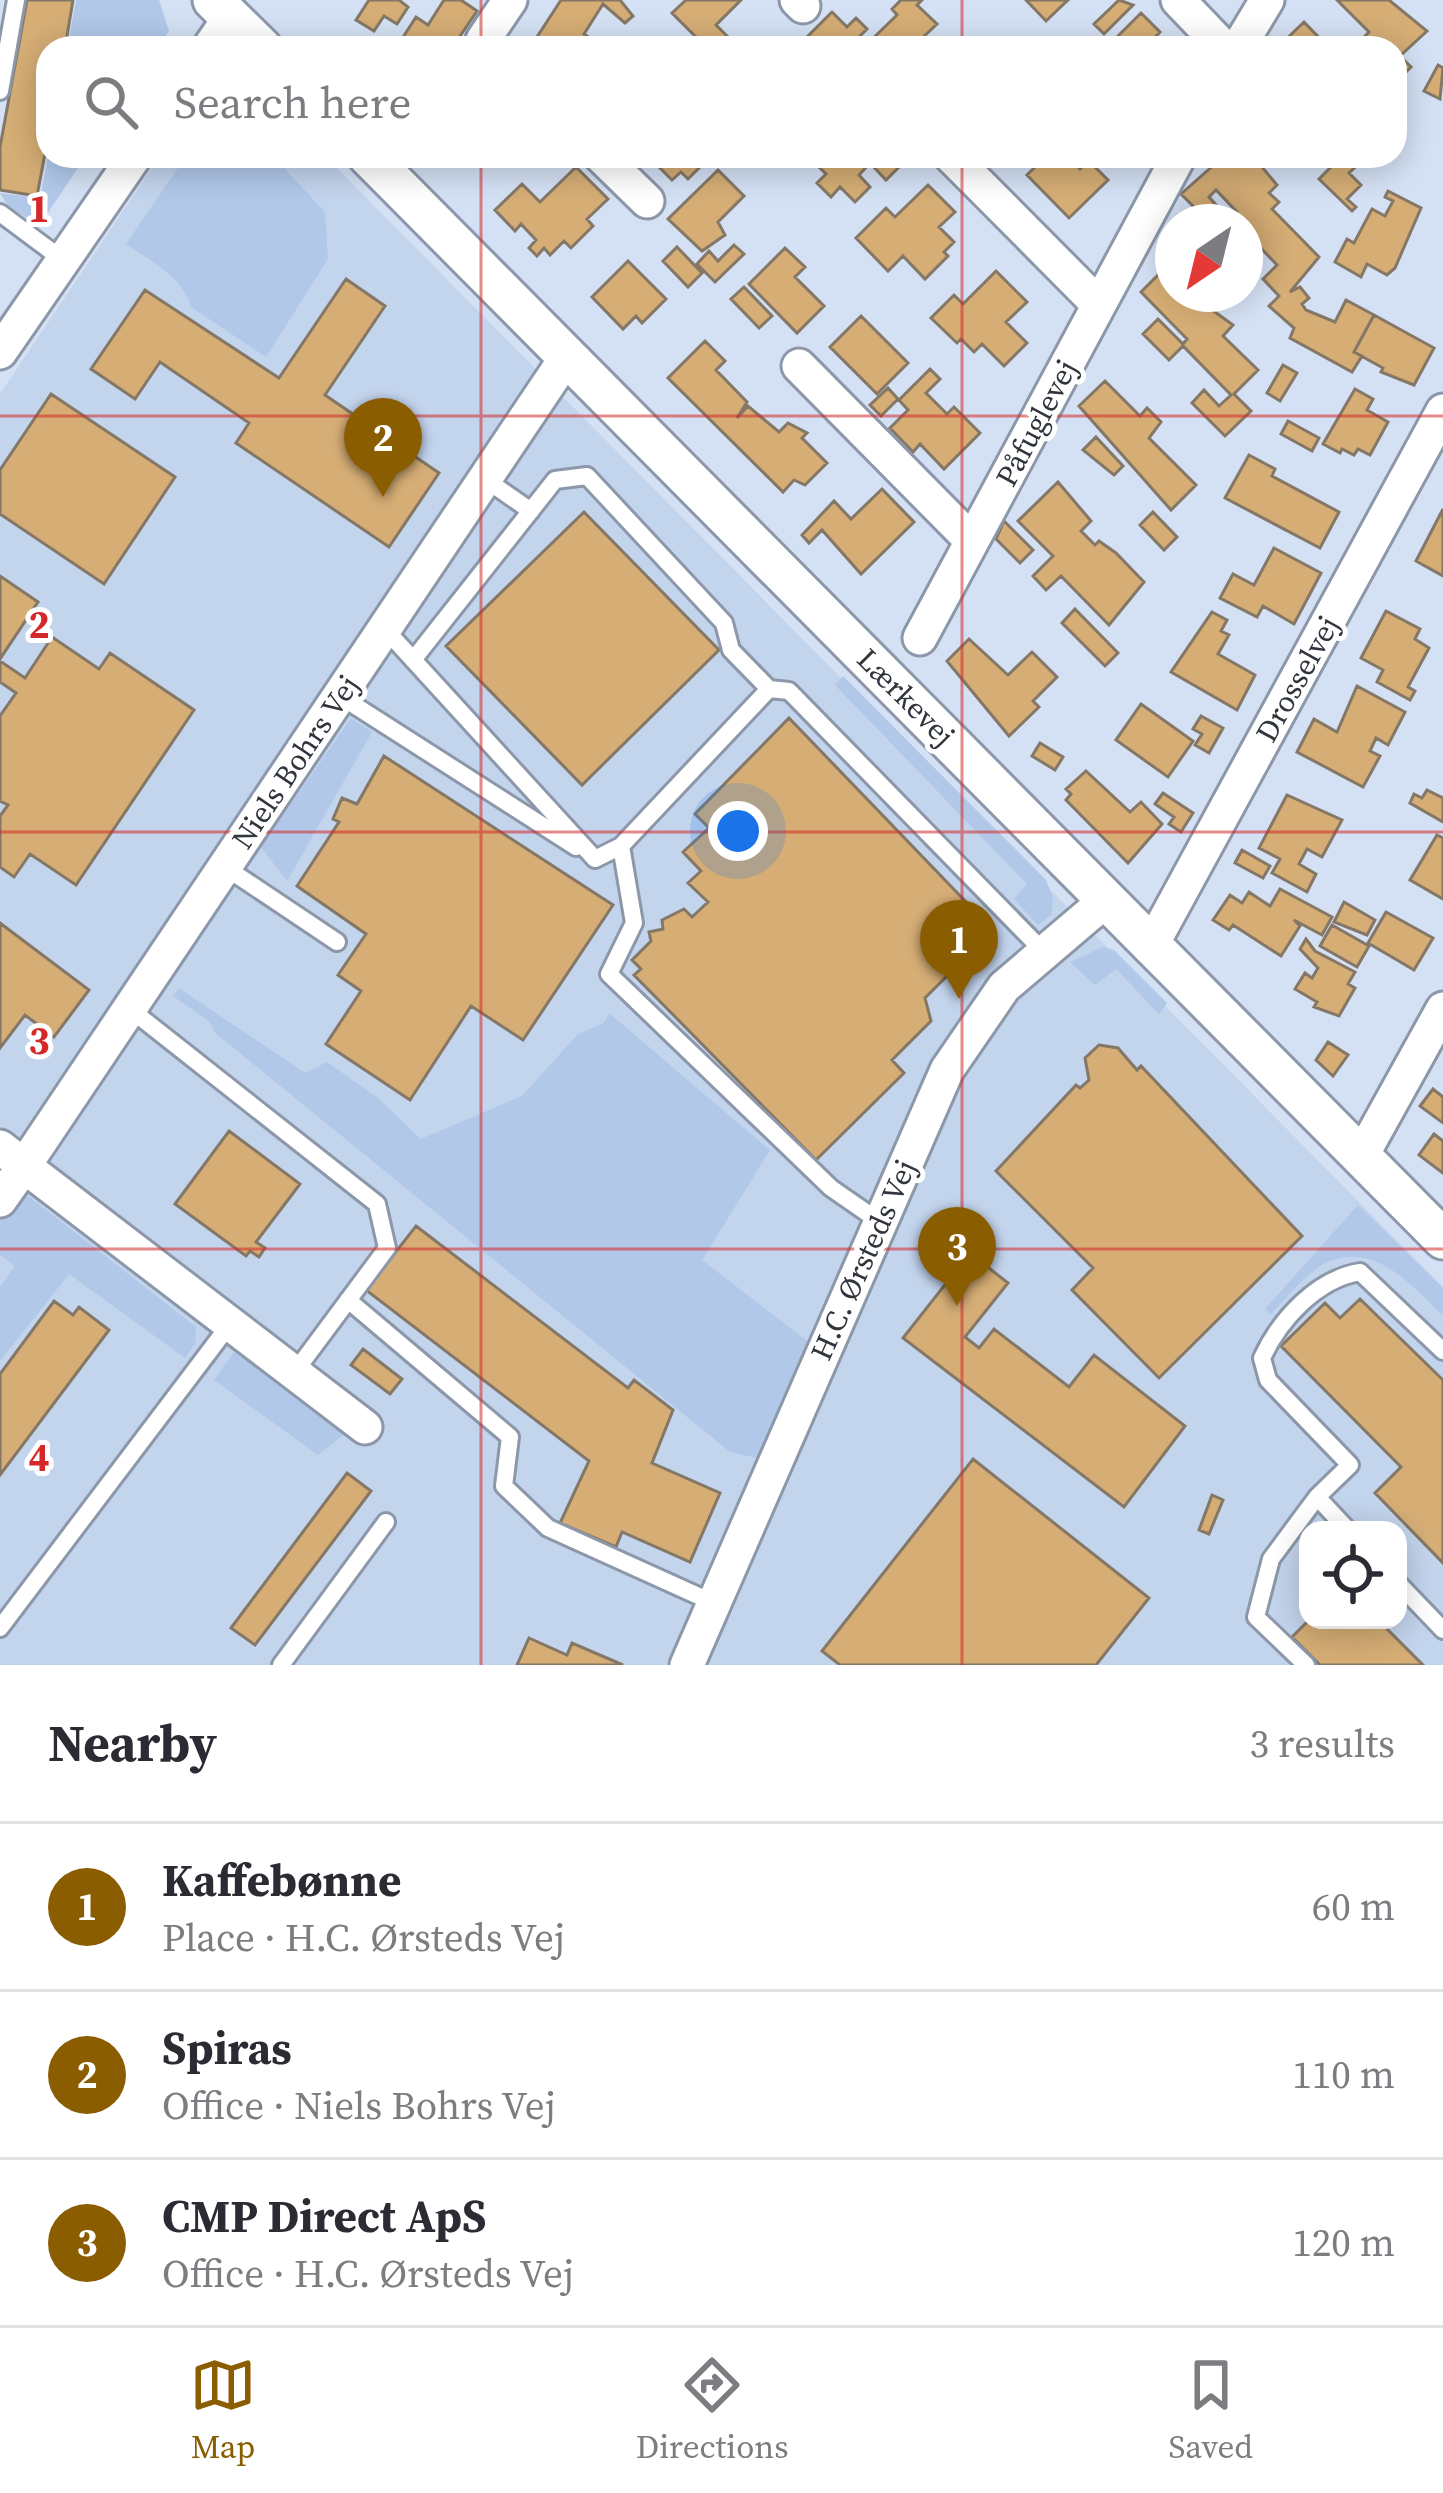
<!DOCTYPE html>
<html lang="en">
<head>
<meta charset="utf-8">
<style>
  :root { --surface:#fff; --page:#f7f7f7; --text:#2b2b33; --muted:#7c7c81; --line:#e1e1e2; --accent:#8b5d01 }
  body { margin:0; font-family:"Source Serif 4",serif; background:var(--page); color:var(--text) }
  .controls { position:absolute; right:36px; bottom:36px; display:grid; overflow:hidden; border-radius:24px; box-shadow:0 6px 30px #0003 }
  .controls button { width:108px; height:108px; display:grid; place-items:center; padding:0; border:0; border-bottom:3px solid var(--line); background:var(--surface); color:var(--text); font:60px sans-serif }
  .compass { position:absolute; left:1155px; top:204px; width:108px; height:108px; border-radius:50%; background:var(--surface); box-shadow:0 6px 30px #0003; rotate:215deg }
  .you { position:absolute; left:738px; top:831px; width:42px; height:42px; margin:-30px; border:9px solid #fff; border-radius:50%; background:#1a73e8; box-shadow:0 0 0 18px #1a73e833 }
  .badge { display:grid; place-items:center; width:78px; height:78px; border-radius:50%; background:var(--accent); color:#fff; font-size:39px; font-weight:700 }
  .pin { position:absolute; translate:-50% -99px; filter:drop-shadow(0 3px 6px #0008) }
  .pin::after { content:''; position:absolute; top:63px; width:42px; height:36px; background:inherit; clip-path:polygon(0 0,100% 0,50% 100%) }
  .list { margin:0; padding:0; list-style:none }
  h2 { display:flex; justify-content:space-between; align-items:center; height:156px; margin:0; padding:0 48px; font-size:51px }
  h2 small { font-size:39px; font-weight:400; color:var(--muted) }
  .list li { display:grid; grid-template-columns:78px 1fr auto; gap:36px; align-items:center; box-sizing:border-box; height:168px; padding:0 48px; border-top:3px solid var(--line) }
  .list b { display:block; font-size:45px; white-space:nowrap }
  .list p { margin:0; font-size:39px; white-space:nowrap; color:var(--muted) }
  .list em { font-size:39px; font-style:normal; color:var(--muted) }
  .icon { flex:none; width:66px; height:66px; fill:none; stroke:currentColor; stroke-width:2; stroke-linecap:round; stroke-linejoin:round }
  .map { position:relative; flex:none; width:1443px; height:1665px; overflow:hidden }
  .search { position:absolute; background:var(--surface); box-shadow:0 6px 30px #0003; left:36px; right:36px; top:36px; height:132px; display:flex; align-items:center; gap:30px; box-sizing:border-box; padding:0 42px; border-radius:36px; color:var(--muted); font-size:45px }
  .sheet { height:660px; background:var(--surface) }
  nav { display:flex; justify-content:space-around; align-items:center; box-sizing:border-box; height:168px; border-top:3px solid var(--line); background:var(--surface); font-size:33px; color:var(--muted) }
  nav a { display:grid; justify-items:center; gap:6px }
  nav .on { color:var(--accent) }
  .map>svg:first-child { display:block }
  .built { fill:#c3d4ed; fill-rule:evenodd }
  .green { fill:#b1c8e9 }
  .building { fill:#d5ad75; stroke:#847766; stroke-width:3 }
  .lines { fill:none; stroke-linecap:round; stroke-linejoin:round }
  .service-casing { stroke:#8c98a9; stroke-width:22 }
  .minor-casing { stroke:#8c98a9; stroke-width:39 }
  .tertiary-casing { stroke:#8c98a9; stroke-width:45 }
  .service { stroke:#fff; stroke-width:16 }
  .minor { stroke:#fff; stroke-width:33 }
  .tertiary { stroke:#fff; stroke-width:39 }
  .grid { fill:none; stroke:#d62828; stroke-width:3; stroke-opacity:0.55 }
  .labels { text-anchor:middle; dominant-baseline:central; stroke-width:10; stroke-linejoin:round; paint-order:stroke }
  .street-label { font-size:30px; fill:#30353c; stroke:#fff }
  .grid-label { font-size:39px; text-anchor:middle; font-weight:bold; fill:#d62828; stroke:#fff; stroke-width:10; stroke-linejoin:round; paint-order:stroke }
</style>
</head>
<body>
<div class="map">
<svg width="1443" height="1665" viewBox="0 0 1443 1665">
  <rect width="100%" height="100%" fill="#d4e1f4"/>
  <path class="built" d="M160,156H325L1443,1287V1665H0V394ZM1308,1530H1398V1620H1308Z"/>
  <path class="green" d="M76,0H159L169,31L158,48H67Z
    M48,156H86L39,226L8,206L0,193L40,198Z
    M186,156H273L325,212L328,259L266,357L191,307C183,277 151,261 126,244Z
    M843,676L1046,880L1053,898L1051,915L1038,925L1014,899L1027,884L835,685Z
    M351,718L372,732L287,881L261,847Z
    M1103,947L1114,950L1167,1003L1159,1014L1116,969L1095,985L1070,962Z
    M179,988L305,1073L327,1062L378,1098L421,1139L522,1096L578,1034L604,1023L609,1013L770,1150L702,1260L811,1344L758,1458L730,1452L214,1032L210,1022L173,996Z
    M17,1187L196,1327L195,1344L185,1358L69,1274L0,1361V1287L15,1266L0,1255V1213Z
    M1358,1205L1443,1288V1316C1414,1287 1375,1241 1328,1262C1308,1270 1287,1298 1271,1314L1265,1309Z
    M234,1352L347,1432L318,1455L214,1380Z"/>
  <path class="building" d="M27,0H73L65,48H48V138L37,196L0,190V147Z
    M369,0H399L408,7L397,24L384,16L374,31L356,20Z
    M444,0H461L477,11L452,48H396L416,17L428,25Z
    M561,0H620L633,16L625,23L603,4L584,34L604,48H547L535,40Z
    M686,0H741L716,25L731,40L723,48H707L672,13Z
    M901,0H922L917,5L937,24L918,42L923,48H863L897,15L892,9Z
    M1026,0H1068L1046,21Z
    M1119,0L1133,5L1104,34L1094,24Z
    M1337,0H1389L1427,31L1400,56L1411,67L1396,82L1395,48H1363L1358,43L1369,32Z
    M832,12L847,27L856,18L867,29L848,48H820L808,36Z
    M1141,13L1160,32L1145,48L1107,47Z
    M1304,22L1329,48H1277Z
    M1438,65L1443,68L1440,99L1424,91Z
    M648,156H711L688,179L681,172L672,180Z
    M823,156H904L907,159L886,180L870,163L859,175L870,187L855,202L840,187L831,197L817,183L826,174L815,163Z
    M1035,156H1067L1080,169L1089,161L1108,180L1069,218L1027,175L1041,161Z
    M1224,156H1252L1262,167L1277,185L1269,193L1279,202L1272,209L1319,257L1290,292L1300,287L1309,298L1302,304L1306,310L1335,322L1346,300L1374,315L1354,352L1362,356L1352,372L1290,338L1294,328L1269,306L1279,296L1263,279L1277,265L1255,242L1245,252V222H1227L1237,212L1216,190L1209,197L1218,207L1206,219L1181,194Z
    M1325,156H1367L1349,173L1361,185L1347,199L1356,207L1352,211L1319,179L1331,167Z
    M576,167L608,199L587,219L593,226L571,248L564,241L550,255L544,248L537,256L529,248L536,240L521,224L515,231L495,210L522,184L540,202Z
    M718,170L744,196L718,222L725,235L702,251L668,219Z
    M928,185L955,212L939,227L954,242L944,252L948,256L925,279L903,256L888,271L856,238L886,208L895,217Z
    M1388,191L1421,208L1395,268L1387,275L1367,264L1361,277L1335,262L1347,239L1354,243L1372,209L1385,216L1393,201L1385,197Z
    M734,245L744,254L715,282L697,264L709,251L718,261Z
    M677,247L702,273L688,287L663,261Z
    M785,248L805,267L795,277L824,306L797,333L749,284Z
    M628,261L666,299L642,323L636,316L623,329L592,297Z
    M1167,266L1173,273V294L1213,295L1204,304L1233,325L1223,336L1258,370L1234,394L1251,411L1225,436L1192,403L1204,390L1219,406L1231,395L1183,346L1169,360L1143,334L1158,319L1183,344L1187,339L1141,292Z
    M996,271L1027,302L1006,322L1027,343L1004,366L982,344L974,352L961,339L957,343L931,318L954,295L963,304Z
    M346,279L385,306L325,395L439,473L389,547L236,443L249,423L160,362L135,399L91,369L145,290L279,378Z
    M744,287L772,316L759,328L731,299Z
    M1374,315L1434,348L1414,385L1381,372L1383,368L1354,352Z
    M861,316L908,363L877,394L830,347Z
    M705,341L725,361L716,370L747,402L737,418L748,406L779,432L788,423L807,433L802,438L827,463L805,485L794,480L783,492L668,378Z
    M1283,365L1297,373L1280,401L1267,393Z
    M930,369L940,379L926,393L947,414L954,407L980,433L944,469L920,444L913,452L890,428L908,410L899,400Z
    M1105,381L1140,416L1147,408L1161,422L1149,438L1196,485L1171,510L1079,406Z
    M888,388L898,399L881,416L870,405Z
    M1355,389L1373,399L1367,410L1388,422L1370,455L1358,449L1354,455L1342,449L1340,453L1323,444Z
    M51,394L175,477L104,584L0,514V470Z
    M1288,421L1319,438L1312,451L1281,434Z
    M1096,437L1123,466L1114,475L1083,450Z
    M1249,455L1275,469L1272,476L1339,512L1320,548L1225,498Z
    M1058,482L1091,521L1081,531L1095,545L1099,541L1116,553L1144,582L1109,625L1061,576L1046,590L1033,576L1053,556L1018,521Z
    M882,489L914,522L861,574L822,530L809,543L802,535L834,501L851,519Z
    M1443,509V576L1416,561Z
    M584,512L719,650L582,785L446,646Z
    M1153,512L1177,537L1164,550L1140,525Z
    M1004,521L1033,550L1020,563L996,539Z
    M1274,548L1321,573L1294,624L1263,606L1257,617L1220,598L1233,574L1254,585Z
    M0,576L38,602L0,659Z
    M1075,609L1118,653L1105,666L1062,623Z
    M1386,611L1420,629L1415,639L1429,648L1408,687L1415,691L1410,700L1377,682L1383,670L1361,658Z
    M1212,612L1227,620L1221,631L1229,635L1218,654L1255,675L1237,710L1171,672Z
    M52,637L99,669L110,653L194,710L76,885L30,854L14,877L0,867V816L8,805L0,801V716L16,693L0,682V661L25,678Z
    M969,639L1008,675L1032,652L1057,677L1033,701L1039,707L1009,736L947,661Z
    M1357,686L1405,712L1388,745L1376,738L1370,751L1380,756L1363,787L1297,752L1314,719L1337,732Z
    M1141,704L1193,741L1168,777L1116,740Z
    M1201,716L1223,728L1209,753L1195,745L1202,734L1193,729Z
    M789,718L993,930L925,998L931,1021L892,1060L904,1073L816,1160L634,975L641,969L632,960L651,941L649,932L663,929L662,920L684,909L692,917L708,902L688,883L701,871L683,852L709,828L695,814Z
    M1040,743L1063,757L1055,770L1032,756Z
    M384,756L613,905L523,1040L471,1006L410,1100L326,1044L361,991L338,975L366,934L297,886L339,822L333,819L342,798L357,804Z
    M1086,771L1130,812L1141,802L1162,824L1128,863L1066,800L1071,794L1066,789Z
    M1427,790L1443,798V822L1410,803L1414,794L1422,798Z
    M1163,793L1193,813L1181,832L1169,824L1174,817L1155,804Z
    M1287,795L1342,820L1322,857L1307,849L1299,864L1316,874L1307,892L1272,873L1280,859L1259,848Z
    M1437,835L1443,838V899L1410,880Z
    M1242,850L1270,866L1263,878L1235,863Z
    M1280,889L1332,917L1322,935L1294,920L1300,926L1281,956L1233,925L1229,930L1213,920L1230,895L1242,903L1249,892L1270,906Z
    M1344,902L1375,920L1367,935L1334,922Z
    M1386,912L1433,938L1414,970L1368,943Z
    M0,923L89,990L54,1037L25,1015L0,1048Z
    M1332,925L1369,946L1357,967L1320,946Z
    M1306,939L1315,951L1355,972L1348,984L1355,988L1339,1016L1314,1007L1317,1002L1295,989L1305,973L1312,978L1318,968L1300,949Z
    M1328,1042L1348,1055L1333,1076L1316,1060Z
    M1099,1045L1118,1048L1137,1070L1141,1066L1302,1236L1159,1378L1072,1290L1093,1268L996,1171L1076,1085L1080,1088L1089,1080L1085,1058Z
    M1433,1089L1443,1097V1123L1420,1106Z
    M229,1131L300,1184L256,1242L265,1248L259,1257L250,1251L246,1256L175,1204Z
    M1434,1134L1443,1141V1173L1419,1155Z
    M416,1226L628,1388L634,1380L673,1410L652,1463L720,1493L690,1562L622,1532L616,1547L560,1523L589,1461L366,1290Z
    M970,1253L1008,1283L965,1337L979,1348L994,1329L1069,1387L1094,1355L1185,1426L1124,1507L903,1338Z
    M1360,1299L1443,1380V1563L1375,1493L1401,1467L1281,1346L1325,1303L1340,1318Z
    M54,1301L73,1315L79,1307L109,1330L0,1475V1374Z
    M363,1349L402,1379L390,1394L351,1365Z
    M973,1459L1149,1598L1096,1665H840L822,1651Z
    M347,1473L371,1491L255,1645L231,1628Z
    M1212,1495L1223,1500L1209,1534L1199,1530Z
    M1309,1620H1378L1423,1665H1320L1292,1637Z
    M529,1638L567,1655L572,1643L623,1665H517Z"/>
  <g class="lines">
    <defs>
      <path id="service" d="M0,91L16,0
        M0,213L63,260
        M485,479L531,511
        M385,629L595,859
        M413,660L555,480L587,476L724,623L731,650L769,689L621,846L595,859
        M769,689L789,691L1044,952
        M340,696L576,847
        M621,846L634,923L609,974L831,1188L880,1222
        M225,867L337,942
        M130,1009L377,1204L387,1248L294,1373
        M348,1300L510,1437L504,1486L548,1528L714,1603
        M1348,1530L1317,1497L1350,1465L1268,1380L1262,1358C1280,1319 1317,1279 1360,1272L1443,1351
        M1398,1583L1443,1630
        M0,1628L230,1324
        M281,1665L386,1522
        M1306,1665L1256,1617L1271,1559L1317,1497"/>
      <path id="minor" d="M797,0L803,6
        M1178,0L1224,48
        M209,48L231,16
        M492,48L483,40L510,0
        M1238,48L1267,0
        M601,156L647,201
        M951,156L1099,305
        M0,352L135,156
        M799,366L972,541
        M920,638L1179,156
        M1150,948L1443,411
        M0,1147L24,1166L0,1200
        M1362,1155L1443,1009
        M365,1427L24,1166L566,358
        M687,1665L947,1070L1004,987L1105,901"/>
      <path id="tertiary" d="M213,0L262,48
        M368,156L1443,1239"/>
    </defs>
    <use href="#service" class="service-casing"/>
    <use href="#minor" class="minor-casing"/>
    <use href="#tertiary" class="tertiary-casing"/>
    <use href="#service" class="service"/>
    <use href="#minor" class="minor"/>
    <use href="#tertiary" class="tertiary"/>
  </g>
  <path class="grid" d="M481,0V48M962,0V48M481,156V1665M962,156V1665M0,416H1443M0,832H1443M0,1249H1443"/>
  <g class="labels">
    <g class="street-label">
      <text transform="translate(1036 423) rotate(-62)">Påfuglevej</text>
      <text transform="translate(1297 679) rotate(-61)">Drosselvej</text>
      <text transform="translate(906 697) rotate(45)">Lærkevej</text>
      <text transform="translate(295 762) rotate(-56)">Niels Bohrs Vej</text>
      <text transform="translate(863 1260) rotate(-66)">H.C. Ørsteds Vej</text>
    </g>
  </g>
  <g class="grid-label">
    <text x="39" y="222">1</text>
    <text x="39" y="638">2</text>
    <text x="39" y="1054">3</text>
    <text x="39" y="1471">4</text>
  </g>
</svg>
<div class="controls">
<button><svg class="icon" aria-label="locate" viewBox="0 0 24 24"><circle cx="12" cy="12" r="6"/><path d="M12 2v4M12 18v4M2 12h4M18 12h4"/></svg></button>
</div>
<svg class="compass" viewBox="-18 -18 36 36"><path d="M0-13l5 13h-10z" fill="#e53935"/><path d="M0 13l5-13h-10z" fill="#7c7c81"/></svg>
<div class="you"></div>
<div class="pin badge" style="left:959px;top:999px">1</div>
<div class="pin badge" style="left:383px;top:497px">2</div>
<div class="pin badge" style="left:957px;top:1306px">3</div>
<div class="search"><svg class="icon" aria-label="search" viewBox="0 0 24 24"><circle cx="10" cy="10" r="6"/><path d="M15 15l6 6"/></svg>Search here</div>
</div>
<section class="sheet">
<h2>Nearby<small>3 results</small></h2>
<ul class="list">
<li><span class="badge">1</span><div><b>Kaffebønne</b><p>Place · H.C. Ørsteds Vej</p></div><em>60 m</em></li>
<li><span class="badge">2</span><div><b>Spiras</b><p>Office · Niels Bohrs Vej</p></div><em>110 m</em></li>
<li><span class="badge">3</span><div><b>CMP Direct ApS</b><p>Office · H.C. Ørsteds Vej</p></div><em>120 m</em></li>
</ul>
</section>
<nav>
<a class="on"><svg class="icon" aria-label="map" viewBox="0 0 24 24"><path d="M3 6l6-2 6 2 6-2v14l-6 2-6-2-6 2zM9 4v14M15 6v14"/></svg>Map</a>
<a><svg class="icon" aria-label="directions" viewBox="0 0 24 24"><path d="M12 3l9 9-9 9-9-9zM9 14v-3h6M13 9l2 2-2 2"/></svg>Directions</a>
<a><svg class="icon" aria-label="saved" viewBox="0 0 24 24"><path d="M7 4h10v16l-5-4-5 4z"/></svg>Saved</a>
</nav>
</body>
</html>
